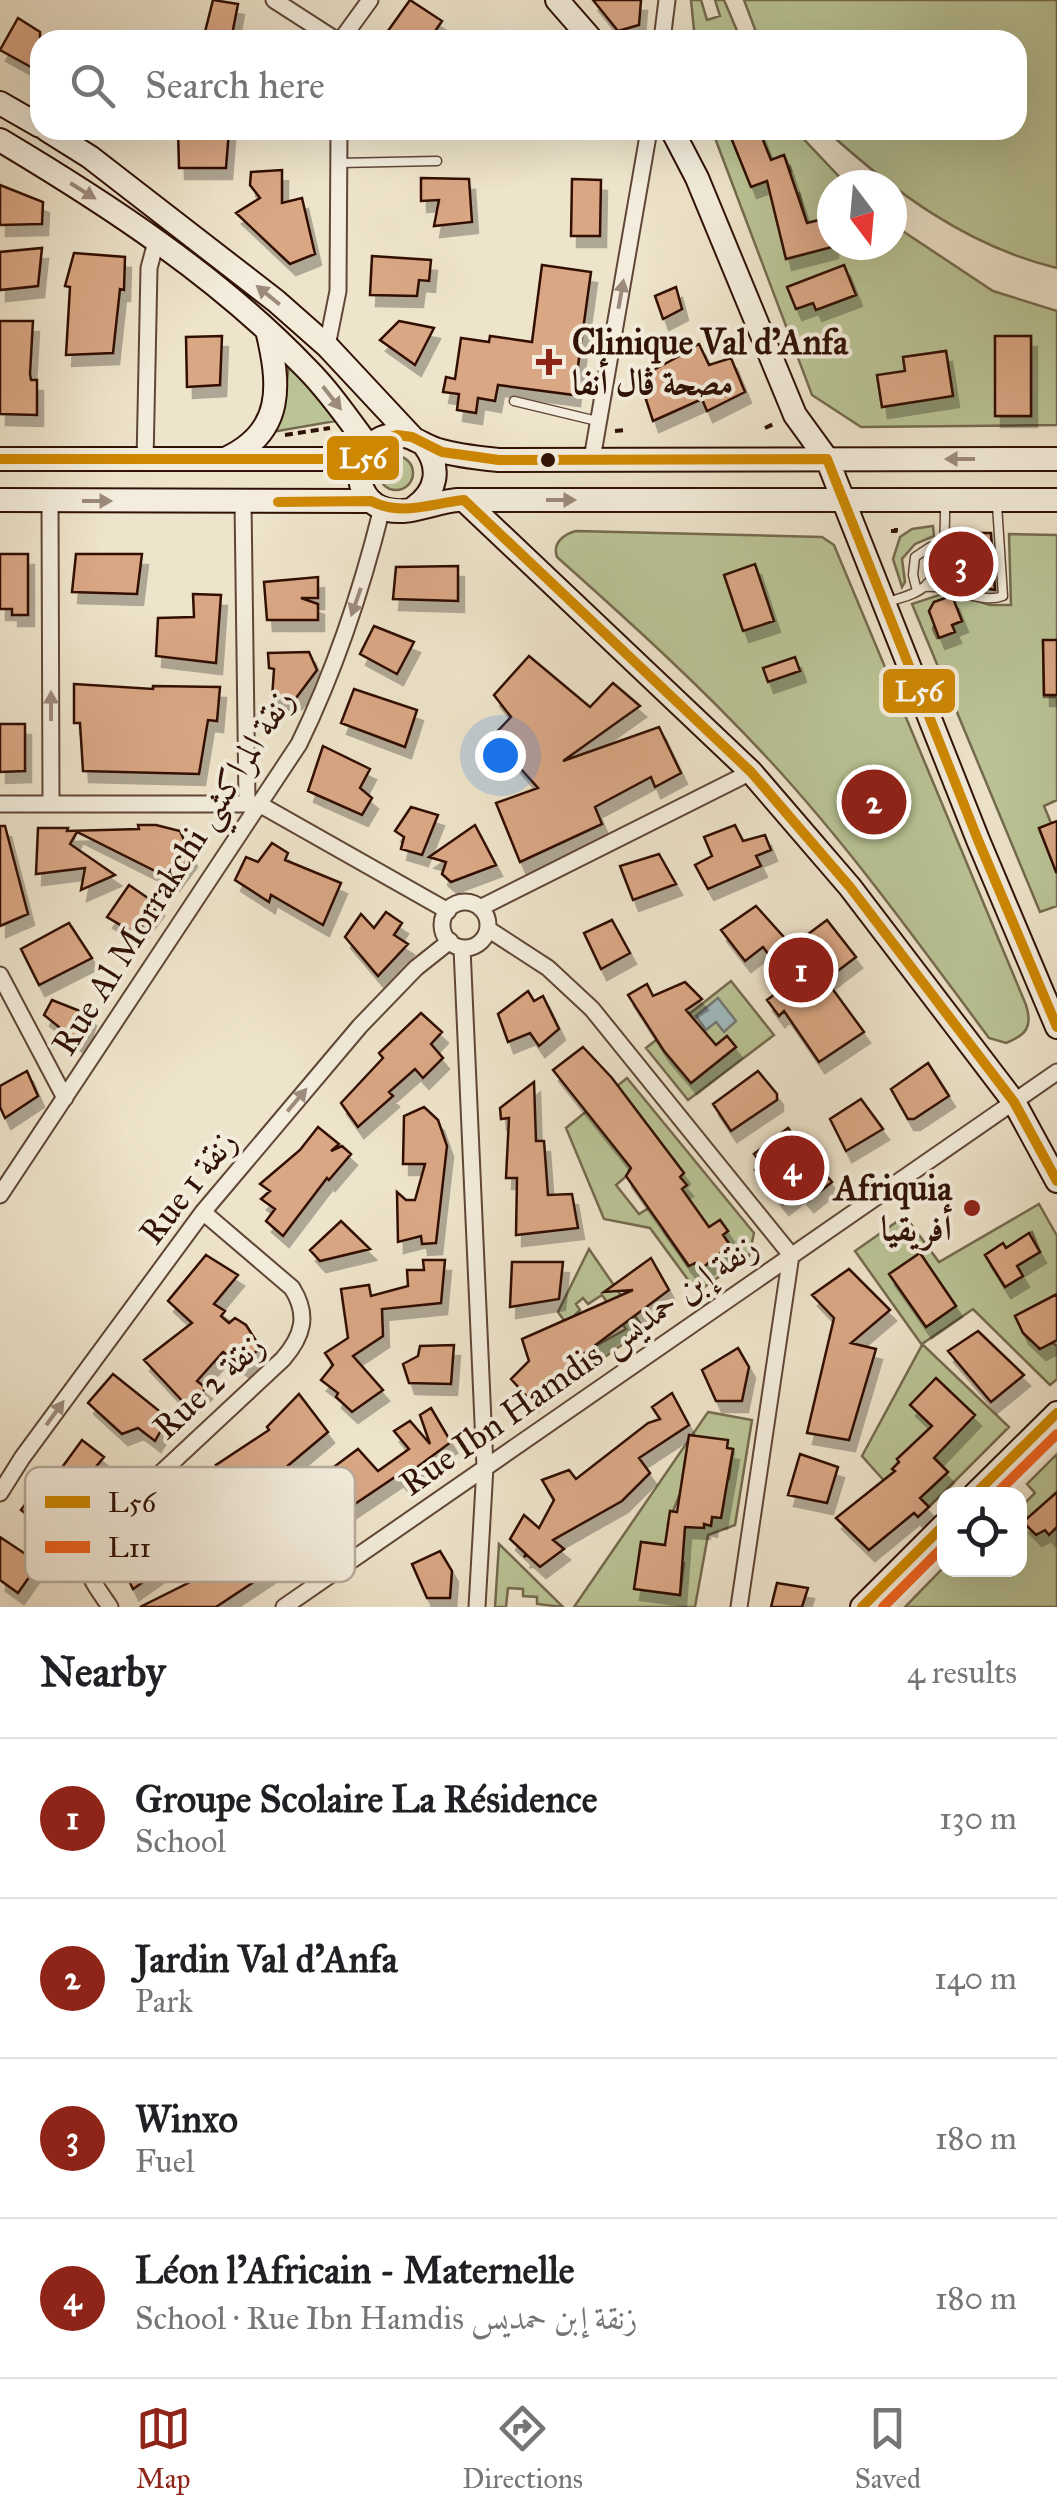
<!DOCTYPE html>
<html lang="en">
<head>
<meta charset="utf-8">
<style>
  :root { --surface:#fff; --page:#f6f6f6; --text:#202124; --muted:#757577; --line:#e0e0e0; --accent:#8f2418 }
  body { margin:0; font-family:"IM FELL Great Primer",Amiri,serif; background:var(--page); color:var(--text) }
  .controls { position:absolute; right:30px; bottom:30px; display:grid; overflow:hidden; border-radius:20px; box-shadow:0 10px 40px #0002 }
  .controls button { width:90px; height:90px; display:grid; place-items:center; padding:0; border:0; border-bottom:2px solid var(--line); background:var(--surface); color:var(--text); font:50px sans-serif }
  .compass { position:absolute; left:817px; top:170px; width:90px; height:90px; border-radius:50%; background:var(--surface); box-shadow:0 10px 40px #0002; rotate:164deg }
  .you { position:absolute; left:500px; top:755px; width:35px; height:35px; margin:-25px; border:8px solid #fff; border-radius:50%; background:#1a73e8; box-shadow:0 0 0 15px #1a73e833 }
  .badge { display:grid; place-items:center; width:65px; height:65px; border-radius:50%; background:var(--accent); color:#fff; font-size:32px; font-weight:700 }
  .pin { position:absolute; translate:-50% -50%; border:5px solid #fff; box-shadow:0 2px 10px #0006 }
  .list { margin:0; padding:0; list-style:none }
  h2 { display:flex; justify-content:space-between; align-items:center; height:130px; margin:0; padding:0 40px; font-size:42px }
  h2 small { font-size:32px; font-weight:400; color:var(--muted) }
  .list li { display:grid; grid-template-columns:65px 1fr auto; gap:30px; align-items:center; box-sizing:border-box; height:160px; padding:0 40px; border-top:2px solid var(--line) }
  .list b { display:block; font-size:38px; white-space:nowrap }
  .list p { margin:0; font-size:32px; white-space:nowrap; color:var(--muted) }
  .list em { font-size:32px; font-style:normal; color:var(--muted) }
  .icon { flex:none; width:55px; height:55px; fill:none; stroke:currentColor; stroke-width:2; stroke-linecap:round; stroke-linejoin:round }
  .map { position:relative; flex:none; width:1057px; height:1607px; overflow:hidden }
  .search { position:absolute; background:var(--surface); box-shadow:0 10px 40px #0002; left:30px; right:30px; top:30px; height:110px; display:flex; align-items:center; gap:25px; box-sizing:border-box; padding:0 35px; border-radius:30px; color:var(--muted); font-size:38px }
  .sheet { height:770px; background:var(--surface) }
  nav { display:flex; justify-content:space-around; align-items:center; box-sizing:border-box; height:140px; border-top:2px solid var(--line); background:var(--surface); font-size:28px; color:var(--muted) }
  nav a { display:grid; justify-items:center; gap:5px }
  nav .on { color:var(--accent) }
  .map>svg:first-child { display:block }
  .green { fill:#bac496; stroke:#756a4e; stroke-width:2.5; fill-rule:evenodd }
  .water { fill:#9fbcc2; stroke:#737876; stroke-width:2.5 }
  .building { fill:#daa785; stroke:#301105; stroke-width:2.5; filter:url(#shadow) }
  .lines { fill:none; stroke-linecap:round; stroke-linejoin:round }
  .lane-casing { stroke:#604636; stroke-width:11 }
  .street-casing { stroke:#604636; stroke-width:19 }
  .secondary-casing { stroke:#301105; stroke-width:26 }
  .path { stroke:#301105; stroke-width:4; stroke-dasharray:8 5; stroke-linecap:butt }
  .lane { stroke:#f4eddd; stroke-width:8 }
  .street { stroke:#f4eddd; stroke-width:15 }
  .secondary { stroke:#f4eddd; stroke-width:22 }
  .bus-1-casing { stroke:#f4eddd; stroke-width:18 }
  .bus-2-casing { stroke:#f4eddd; stroke-width:18 }
  .bus-1 { stroke:#cf8801; stroke-width:10 }
  .bus-2 { stroke:#f26522; stroke-width:10 }
  .oneway { fill:#9c8a7c }
  .poi-dot { fill:#8f2418; stroke:#f4eddd; stroke-width:4 }
  .bus-dot { fill:#301105; stroke:#f4eddd; stroke-width:4 }
  .labels { text-anchor:middle; dominant-baseline:central; stroke-width:8; stroke-linejoin:round; paint-order:stroke }
  .poi-label { font-size:35px; font-weight:bold; fill:#301105; stroke:#f4eddd; text-anchor:start }
  .street-label { font-size:35px; fill:#301105; stroke:#f4eddd }
  .key { fill:#f4eddd; stroke:#b9ab9c; stroke-width:2.5 }
  .key-label { font-size:28px; fill:#301105 }
  .line-badge { stroke:#f4eddd; stroke-width:4 }
  .badge-label { font-size:28px; text-anchor:middle; font-weight:bold; fill:#fff }
</style>
</head>
<body>
<div class="map">
<svg width="1057" height="1607" viewBox="0 0 1057 1607">
  <defs>
    <filter id="shadow"><feDropShadow dx="6" dy="11" stdDeviation="0" flood-color="#0004"/></filter>
  </defs>
  <rect width="100%" height="100%" fill="#eee4cb"/>
  <filter id="stains"><feTurbulence type="fractalNoise" baseFrequency=".002" numOctaves="4"/><feColorMatrix values="0 0 0 0 .2 0 0 0 0 .09 0 0 0 0 .02 0 0 0 .5 -.17"/></filter>
  <radialGradient id="worn" r=".72"><stop offset=".6" stop-color="#630" stop-opacity="0"/><stop offset="1" stop-color="#630" stop-opacity=".3"/></radialGradient>
  <path class="green" d="M691,0H701L707,20L720,16L715,0H724L741,40H695Z
    M744,0H1057V268C966,246 893,191 826,130H1017V40H759Z
    M712,130H728L751,186L791,171L784,155L771,160L759,131L762,130H795L847,185H832V221L830,217L807,223L799,193L772,200L786,259L838,245H892V224L993,291L1057,311V425L861,427L812,395ZM844,265L856,295L816,310L813,303L796,309L788,287ZM1031,336V416H996L995,337ZM946,351L953,395L882,407L877,376L905,371L903,357Z
    M289,365L292,367L336,421L266,433L283,408Z
    M379 473a17 17 0 1 1 34 0a17 17 0 1 1-34 0Z
    M933,526L934,536L915,544L902,559L905,582L902,587L893,559L900,537L912,529Z
    M576,531L822,537L834,545L1026,1005C1033,1027 1026,1035 1006,1043L989,1038C919,944 851,849 772,763C704,689 631,623 557,557C552,543 564,534 576,531Z
    M1009,534L1057,535V640L1043,641L1044,697H1057V800L1044,806L1051,823L1039,829L1057,872V906L1040,912L912,604L948,592L990,605H1011ZM934,602L956,606L962,621L952,625L954,632L937,638L933,629L935,622L929,611Z
    M731,981L774,1035L688,1100L646,1048ZM727,1036L736,1047L691,1083L665,1051L716,1045Z
    M627,1078L754,1233L749,1256L697,1292L650,1228L604,1219L566,1128ZM661,1145L683,1173L680,1177L686,1185L639,1214L616,1185L630,1173L629,1170ZM696,1209L702,1232L720,1220L728,1231L723,1235L730,1245L700,1269L695,1263L688,1266L664,1231Z
    M1039,1204L1057,1236V1294L1015,1316L1030,1340L1033,1338L1039,1349L1052,1343L1057,1346V1379L1050,1385L973,1309L922,1344L1009,1427L929,1507L918,1496L928,1491L948,1472L926,1449L897,1459L899,1462L893,1469L907,1484L896,1494L862,1456L922,1345L855,1251L905,1216L939,1262ZM1032,1232L1040,1252L1017,1266L1022,1276L1005,1287L985,1255L1003,1244L1006,1248ZM920,1253L956,1306L926,1327L890,1274Z
    M589,1249L644,1329L595,1364L558,1312ZM602,1295L626,1329L597,1345L575,1315L580,1310L576,1304L583,1298L588,1304Z
    M708,1412L752,1420L735,1525L708,1535L695,1607H574ZM727,1448L733,1449L729,1479L707,1476L682,1482L686,1455ZM679,1496L724,1501L721,1518L712,1517L711,1525L704,1524L703,1527L668,1524ZM641,1542L681,1547L680,1562L684,1563L680,1595L635,1589Z
    M1057,1454V1607H905L944,1567L1020,1570V1508L1035,1493L1027,1484Z
    M499,1544L563,1607L537,1604V1597L523,1596V1589L508,1588L506,1607H495Z"/>
  <path class="water" d="M718,998L736,1021L724,1032L716,1022L706,1030L696,1016Z"/>
  <path class="building" d="M213,0L238,4L231,40H203Z
    M410,0L442,21L429,40H394L385,35Z
    M593,0H641L639,25L618,31Z
    M18,18L40,32V72L0,50Z
    M178,130H229L226,168H179Z
    M728,130H759L771,160L784,155L807,223L832,217V247L786,259L767,181L751,187Z
    M282,170V203L302,198L315,254L290,264L236,213L260,198L250,185L251,172Z
    M421,178L469,179L472,222L434,226L439,200L421,201Z
    M572,179L601,180L600,236H571Z
    M0,185L43,202L42,224L0,225Z
    M42,248L38,286L0,290V252Z
    M74,253L125,257L124,290L120,289L113,353L66,355L70,287L65,286Z
    M372,256L431,260L429,281L419,280L417,296L370,295Z
    M542,265L591,272L574,395L498,385L495,401L478,398L476,413L457,410L459,394L443,392L446,377L455,379L461,338L489,342L490,336L532,342Z
    M844,265L856,295L816,310L813,303L796,309L787,287Z
    M676,287L682,309L663,319L655,296Z
    M0,321H33L30,374L31,380H37V415L0,414Z
    M399,321L434,328L415,365L380,340Z
    M222,336L220,385L187,387L186,337Z
    M995,336H1031V416H995Z
    M699,344L709,365L731,358L745,392L707,411L702,399L653,421L639,378L683,354L682,351Z
    M946,351L953,396L882,407L877,375L905,371L903,357Z
    M956,533H991L995,590L939,580L945,569H957V554L964,550Z
    M0,554H28V615H12V609H0Z
    M76,554H142L137,594L72,592Z
    M755,564L774,621L743,631L724,575Z
    M458,566V601L393,599L396,567Z
    M318,577V598H301L318,604V620H267L264,582Z
    M193,594L221,595L216,663L156,656L158,618L194,617Z
    M948,597L953,598L962,621L952,625L955,632L939,638L929,611L934,602Z
    M374,626L414,642L397,674L360,654Z
    M1043,640H1057V695H1044Z
    M309,652L317,670L296,698L272,699L274,669L269,668L268,653Z
    M529,656L590,707L613,683L640,706L563,761L659,727L681,773L655,787L651,777L595,807L602,824L520,862L496,803L538,788L492,737L511,717L494,695Z
    M795,657L800,671L768,682L763,668Z
    M74,684L153,689V686L220,687L217,721L208,720L199,774L83,771L80,723H74Z
    M354,689L417,710L405,747L341,723Z
    M0,724H25V771L0,772Z
    M323,746L370,769L360,788L372,798L362,815L308,791Z
    M411,807L438,815L422,855L401,849L404,837L395,831Z
    M1057,821V872H1056L1039,828Z
    M138,825H156L180,831L191,856L173,880L77,832L70,844L115,875L81,890L85,868L36,874L38,828H68L67,831L139,829Z
    M475,825L496,865L451,882L442,874L446,862L429,857Z
    M735,825L743,841L765,835L771,850L756,856L761,866L708,889L695,865L712,856L704,837Z
    M0,826H5L28,914L0,926Z
    M272,843L288,853L285,860L341,883L323,925L271,895L269,902L235,880L246,857L258,862Z
    M659,854L676,884L633,900L620,866Z
    M129,885L158,905L136,934L107,917Z
    M756,906L792,946L827,920L856,957L826,980L864,1032L819,1062L784,1011L779,1016L767,1000L790,983L763,947L745,961L721,930Z
    M386,912L402,923L394,935L408,944L378,976L345,937L361,914L374,928Z
    M612,920L630,953L601,969L584,933Z
    M69,923L92,958L39,985L21,949Z
    M685,982L702,999L686,1010L716,1045L727,1036L736,1047L691,1083L664,1051L628,995L647,984L653,996Z
    M528,991L534,1001L543,996L559,1029L539,1046L530,1033L508,1042L498,1014Z
    M52,1000L90,1015L80,1044L44,1015Z
    M421,1013L442,1032L431,1044L443,1058L423,1078L415,1069L389,1092L393,1096L358,1127L341,1103L383,1058L379,1053Z
    M583,1047L612,1078L684,1173L680,1177L687,1185L682,1189L709,1227L720,1220L728,1231L723,1235L730,1245L700,1270L695,1263L689,1266L626,1176L631,1168L553,1070Z
    M928,1063L949,1096L914,1119H908L891,1089Z
    M27,1071L38,1096L5,1118L0,1107V1086Z
    M758,1071L777,1094V1100L731,1131L713,1104Z
    M534,1082L536,1141H544L548,1195L572,1194L578,1228L516,1235L517,1178H506L509,1118L501,1119L500,1108Z
    M861,1099L883,1129L846,1151L830,1119Z
    M424,1107L438,1120L447,1146L436,1243L422,1244L421,1236L398,1242L397,1192L406,1200H415L425,1164H403L404,1116Z
    M318,1127L339,1144L331,1151L342,1146L351,1154L329,1180L327,1178L283,1236L266,1221L275,1209L261,1199L270,1191L260,1184L300,1150Z
    M788,1128L832,1182L808,1201L799,1191L783,1204L755,1170L762,1164L754,1154Z
    M341,1221L370,1249L320,1261L310,1250Z
    M1029,1233L1040,1252L1017,1266L1023,1276L1005,1287L985,1255L1003,1243L1006,1248Z
    M920,1253L956,1306L926,1327L889,1274Z
    M206,1255L238,1275L214,1304L225,1311L221,1316L229,1323L235,1318L246,1325L260,1347L243,1366L223,1352L197,1381L206,1388L188,1407L144,1360L192,1323L168,1301Z
    M651,1258L669,1290L581,1356L585,1360L531,1401L511,1379L529,1361L522,1339L633,1290L604,1292Z
    M423,1260H445L441,1303L382,1309L383,1336L353,1356L383,1390L352,1412L336,1397L338,1393L321,1380L333,1365L325,1353L348,1338L341,1289L369,1285L371,1296L408,1286L407,1270H424Z
    M512,1262H563L559,1299L510,1307Z
    M849,1269L890,1310L851,1343L876,1349L849,1440L807,1433L834,1318L812,1295Z
    M1057,1294V1340L1040,1349L1023,1333L1015,1316Z
    M978,1331L1024,1375L991,1402L948,1351Z
    M454,1345L451,1384L409,1383L403,1364L418,1356L420,1346Z
    M738,1348L749,1367L742,1401H716L702,1370Z
    M113,1374L168,1418L155,1441L138,1428L122,1434L88,1403Z
    M936,1378L975,1415L934,1458L948,1472L920,1498L929,1507L918,1517L914,1513L869,1550L836,1518L895,1471L892,1469L899,1462L897,1459L932,1426L910,1405Z
    M672,1393L689,1425L639,1458L650,1473L622,1501L553,1540L564,1549L540,1567L527,1555L524,1557L526,1554L510,1539L524,1515L539,1528L554,1500L542,1480L569,1470L576,1479L648,1423L660,1419L652,1407Z
    M299,1394L328,1432L284,1469L287,1471L259,1499L242,1480L236,1483L216,1465L269,1430L267,1427Z
    M431,1408L451,1442L401,1479L398,1475L343,1512L323,1475L358,1449L378,1471L409,1449L394,1431L410,1421L430,1444L420,1415Z
    M689,1435L728,1440L727,1448L733,1449L721,1518L712,1517L711,1526L704,1524V1528L685,1527L680,1595L634,1589L641,1542L665,1545L670,1511L677,1512Z
    M82,1440L104,1457L95,1468L101,1474L88,1489L83,1485L54,1536L21,1510L41,1483L47,1488Z
    M800,1454L838,1467L827,1503L788,1495Z
    M1057,1492V1527L1049,1535L1045,1530L1036,1535L1023,1522Z
    M300,1493L318,1518L306,1524L311,1536L261,1562L269,1572L216,1607H140L216,1569L209,1559L246,1542L252,1550L279,1534L269,1524L278,1520L270,1510Z
    M204,1496L218,1514L166,1550L173,1561L133,1589L118,1557L131,1547L124,1537L176,1503L182,1509Z
    M0,1537L39,1563L18,1593L0,1580Z
    M440,1551L452,1571L450,1598H427L412,1564Z
    M777,1583L808,1588L802,1607H771Z"/>
  <g class="lines">
    <defs>
      <path id="lane" d="M339,163L437,161
        M514,401L597,421
        M924,587C950,584 980,605 1003,596L997,505
        M917,591L913,575L915,557L930,547H957
        M888,602C899,598 916,595 925,586C947,566 945,529 945,501"/>
      <path id="street" d="M274,0L336,40
        M341,40L370,0
        M662,40L667,0
        M327,346L338,291L339,130
        M592,459L649,130
        M145,461L149,268L156,242
        M50,501L51,804
        M243,502L247,802
        M0,804H259L448,911
        M442 925a23 23 0 1 1 46 0a23 23 0 1 1-46 0Z
        M480,908L751,772
        M488,929L548,968L592,1009L791,1255L739,1607
        M462,948L485,1467L477,1607
        M0,975L65,1098
        M0,1195L299,744C336,668 362,589 382,508
        M0,1493L22,1458L203,1212L360,1026L416,968L450,941
        M110,1607C96,1586 79,1568 88,1541L283,1359C303,1336 309,1315 292,1288L203,1212
        M284,1607L1057,1072"/>
      <path id="secondary" d="M557,0L592,40
        M0,103L40,126
        M47,130L90,157L276,301L327,346L412,437
        M672,130L697,178L795,415L827,459L978,840L1057,1027
        M0,140C109,205 219,277 307,369C330,392 349,420 369,447
        M0,459H362
        M225,459C285,432 280,384 267,330
        M1057,459L499,460C479,458 457,456 438,450C423,446 412,434 395,435C353,437 346,500 388,510C409,515 435,502 457,500H1057
        M0,500L371,501
        M464,500L751,772L850,887L1014,1102L1057,1181
        M415,507C437,491 441,468 425,446
        M975,1494L1057,1413
        M862,1607L944,1525"/>
    </defs>
    <use href="#lane" class="lane-casing"/>
    <use href="#street" class="street-casing"/>
    <use href="#secondary" class="secondary-casing"/>
    <path class="path" d="M765,428L776,423
      M615,431L626,430
      M285,435L330,428
      M891,531H896V527"/>
    <use href="#lane" class="lane"/>
    <use href="#street" class="street"/>
    <use href="#secondary" class="secondary"/>
    <defs>
      <path id="bus-1" d="M0,459H362L375,442L397,435L412,437L442,452L499,460L827,459L978,840L1057,1027
        M278,502L371,501C402,517 432,503 464,500L751,772L850,887L1014,1102L1057,1181
        M975,1494L1057,1413
        M862,1607L944,1525"/>
      <path id="bus-2" d="M996,1494L1057,1434
        M883,1607L944,1546"/>
    </defs>
    <use href="#bus-1" class="bus-1-casing"/>
    <use href="#bus-2" class="bus-2-casing"/>
    <use href="#bus-1" class="bus-1"/>
    <use href="#bus-2" class="bus-2"/>
  </g>
  <defs><path id="oneway-solid" d="M-6-.8H1V-3.2L6.5 0L1 3.2V.8H-6Z" transform="scale(2.5)"/></defs>
  <g class="oneway">
    <use href="#oneway-solid" transform="translate(83 191) rotate(32)"/>
    <use href="#oneway-solid" transform="translate(621 294) rotate(-80)"/>
    <use href="#oneway-solid" transform="translate(268 295) rotate(-141)"/>
    <use href="#oneway-solid" transform="translate(332 398) rotate(52)"/>
    <use href="#oneway-solid" transform="translate(960 459) rotate(-180)"/>
    <use href="#oneway-solid" transform="translate(561 500)"/>
    <use href="#oneway-solid" transform="translate(97 501)"/>
    <use href="#oneway-solid" transform="translate(356 602) rotate(109)"/>
    <use href="#oneway-solid" transform="translate(51 706) rotate(-90)"/>
    <use href="#oneway-solid" transform="translate(297 1100) rotate(-50)"/>
    <use href="#oneway-solid" transform="translate(55 1413) rotate(-54)"/>
  </g>
  <g class="poi-dot">
    <path d="M544 347h10v10h10v10h-10v10h-10v-10h-10v-10h10z"/>
    <circle cx="972" cy="1208" r="10"/>
  </g>
  <circle class="bus-dot" cx="548" cy="460" r="9"/>
  <g class="labels">
    <g class="poi-label">
      <text x="572" y="342">Clinique Val d'Anfa<tspan x="572" dy="40">مصحة ڤال أنفا</tspan></text>
      <text x="952" y="1188" text-anchor="end">Afriquia<tspan x="952" dy="40">أفريقيا</tspan></text>
    </g>
    <g class="street-label">
      <text transform="translate(173 872) rotate(-58)">Rue Al Morrakchi زنقة المراكشي</text>
      <text transform="translate(188 1187) rotate(-52)">Rue 1 زنقة</text>
      <text transform="translate(579 1365) rotate(-35)">Rue Ibn Hamdis زنقة إبن حمديس</text>
      <text transform="translate(209 1386) rotate(-43)">Rue 2 زنقة</text>
    </g>
  </g>
  <rect x="25" y="1467" width="330" height="115" rx="15" class="key"/>
  <rect x="45" y="1496" width="45" height="12" fill="#cf8801"/>
  <rect x="45" y="1541" width="45" height="12" fill="#f26522"/>
  <g class="key-label">
    <text x="108" y="1512">L56</text>
    <text x="108" y="1557">L11</text>
  </g>
  <g class="line-badge">
    <rect x="325" y="434" width="76" height="48" rx="10" fill="#cf8801"/>
    <rect x="881" y="667" width="76" height="48" rx="10" fill="#cf8801"/>
  </g>
  <g class="badge-label">
    <text x="363" y="468">L56</text>
    <text x="919" y="701">L56</text>
  </g>
  <rect width="100%" height="100%" filter="url(#stains)"/>
  <rect width="100%" height="100%" fill="url(#worn)"/>
</svg>
<div class="controls">
<button><svg class="icon" aria-label="locate" viewBox="0 0 24 24"><circle cx="12" cy="12" r="6"/><path d="M12 2v4M12 18v4M2 12h4M18 12h4"/></svg></button>
</div>
<svg class="compass" viewBox="-18 -18 36 36"><path d="M0-13l5 13h-10z" fill="#e53935"/><path d="M0 13l5-13h-10z" fill="#757577"/></svg>
<div class="you"></div>
<div class="pin badge" style="left:801px;top:970px">1</div>
<div class="pin badge" style="left:874px;top:802px">2</div>
<div class="pin badge" style="left:961px;top:564px">3</div>
<div class="pin badge" style="left:792px;top:1168px">4</div>
<div class="search"><svg class="icon" aria-label="search" viewBox="0 0 24 24"><circle cx="10" cy="10" r="6"/><path d="M15 15l6 6"/></svg>Search here</div>
</div>
<section class="sheet">
<h2>Nearby<small>4 results</small></h2>
<ul class="list">
<li><span class="badge">1</span><div><b>Groupe Scolaire La Résidence</b><p>School</p></div><em>130 m</em></li>
<li><span class="badge">2</span><div><b>Jardin Val d'Anfa</b><p>Park</p></div><em>140 m</em></li>
<li><span class="badge">3</span><div><b>Winxo</b><p>Fuel</p></div><em>180 m</em></li>
<li><span class="badge">4</span><div><b>Léon l'Africain - Maternelle</b><p>School · Rue Ibn Hamdis زنقة إبن حمديس</p></div><em>180 m</em></li>
</ul>
</section>
<nav>
<a class="on"><svg class="icon" aria-label="map" viewBox="0 0 24 24"><path d="M3 6l6-2 6 2 6-2v14l-6 2-6-2-6 2zM9 4v14M15 6v14"/></svg>Map</a>
<a><svg class="icon" aria-label="directions" viewBox="0 0 24 24"><path d="M12 3l9 9-9 9-9-9zM9 14v-3h6M13 9l2 2-2 2"/></svg>Directions</a>
<a><svg class="icon" aria-label="saved" viewBox="0 0 24 24"><path d="M7 4h10v16l-5-4-5 4z"/></svg>Saved</a>
</nav>
</body>
</html>
